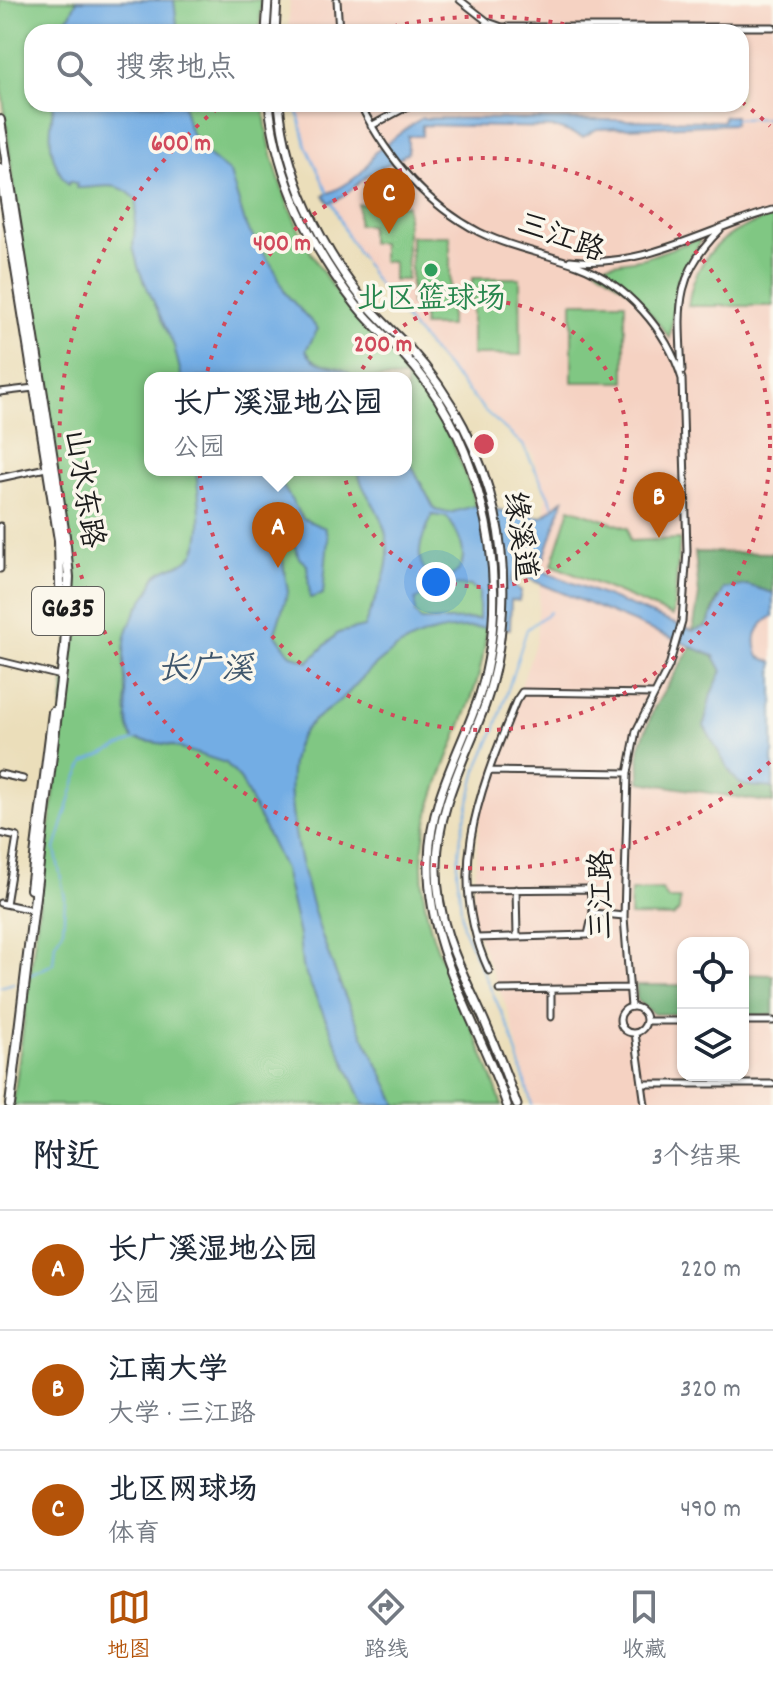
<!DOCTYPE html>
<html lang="zh">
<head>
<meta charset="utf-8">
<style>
  :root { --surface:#fff; --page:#f6f6f7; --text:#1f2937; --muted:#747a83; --line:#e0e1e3; --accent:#b45309 }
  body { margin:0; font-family:Dekko,"LXGW WenKai TC",sans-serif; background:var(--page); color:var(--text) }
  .controls { position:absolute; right:24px; bottom:24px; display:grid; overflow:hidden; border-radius:16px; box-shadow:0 2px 6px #0004 }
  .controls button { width:72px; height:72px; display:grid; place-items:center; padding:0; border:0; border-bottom:2px solid var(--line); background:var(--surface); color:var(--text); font:40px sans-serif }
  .you { position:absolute; left:436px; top:582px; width:28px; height:28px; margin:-20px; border:6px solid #fff; border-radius:50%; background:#1a73e8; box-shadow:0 0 0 12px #1a73e833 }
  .badge { display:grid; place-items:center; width:52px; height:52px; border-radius:50%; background:var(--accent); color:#fff; font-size:26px; font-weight:700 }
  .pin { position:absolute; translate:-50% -66px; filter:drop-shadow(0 2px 4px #0008) }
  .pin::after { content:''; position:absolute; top:42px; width:28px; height:24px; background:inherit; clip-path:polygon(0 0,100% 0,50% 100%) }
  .popup { position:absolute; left:144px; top:372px; width:268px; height:104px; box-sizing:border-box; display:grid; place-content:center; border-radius:16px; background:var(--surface); filter:drop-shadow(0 2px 6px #0005); font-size:26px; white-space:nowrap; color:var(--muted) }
  .popup b { font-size:30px; color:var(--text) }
  .popup::after { content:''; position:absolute; left:50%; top:100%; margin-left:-16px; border:16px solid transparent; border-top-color:var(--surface) }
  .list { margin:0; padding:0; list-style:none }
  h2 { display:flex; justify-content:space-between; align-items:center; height:104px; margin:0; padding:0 32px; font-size:34px }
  h2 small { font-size:26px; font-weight:400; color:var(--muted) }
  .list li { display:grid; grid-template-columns:52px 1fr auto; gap:24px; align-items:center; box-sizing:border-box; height:120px; padding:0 32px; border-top:2px solid var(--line) }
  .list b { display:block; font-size:30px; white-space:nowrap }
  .list p { margin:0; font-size:26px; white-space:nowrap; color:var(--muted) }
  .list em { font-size:26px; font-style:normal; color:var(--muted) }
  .icon { flex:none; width:44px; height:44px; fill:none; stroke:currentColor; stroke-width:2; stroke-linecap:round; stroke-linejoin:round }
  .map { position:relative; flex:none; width:773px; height:1105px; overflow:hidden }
  .search { position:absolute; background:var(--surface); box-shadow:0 2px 6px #0004; left:24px; right:24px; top:24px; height:88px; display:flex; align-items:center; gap:20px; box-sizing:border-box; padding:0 28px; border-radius:24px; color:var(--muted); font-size:30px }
  .sheet { height:464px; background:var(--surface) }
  nav { display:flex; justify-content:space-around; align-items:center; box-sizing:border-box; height:112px; border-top:2px solid var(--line); background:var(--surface); font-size:22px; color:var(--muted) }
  nav a { display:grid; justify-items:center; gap:4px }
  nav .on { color:var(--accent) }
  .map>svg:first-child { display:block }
  .built { fill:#f5d2c2; fill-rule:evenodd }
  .green { fill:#80c783; stroke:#4e7250; stroke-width:2; fill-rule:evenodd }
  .forest { fill:#68ac71; stroke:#426446; stroke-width:2 }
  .water { fill:#73ade4; stroke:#486480; stroke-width:2; fill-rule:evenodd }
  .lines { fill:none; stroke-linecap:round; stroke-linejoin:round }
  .stream { stroke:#73ade4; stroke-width:2 }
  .minor-casing { stroke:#3b3934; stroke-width:9 }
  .secondary-casing { stroke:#3b3934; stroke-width:11 }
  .trunk-casing { stroke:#3b3934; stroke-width:12 }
  .minor { stroke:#fff; stroke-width:5 }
  .secondary { stroke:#fff; stroke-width:7 }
  .trunk { stroke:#fff; stroke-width:8 }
  .ring { fill:none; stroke:#d1495b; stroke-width:4; stroke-dasharray:4 8 }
  .leisure-dot { fill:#2e9e5b; stroke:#fbf7ec; stroke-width:3 }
  .labels { text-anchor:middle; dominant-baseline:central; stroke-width:7; stroke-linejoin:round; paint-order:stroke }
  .shield { fill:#fbf7ec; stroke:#5f5e5a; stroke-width:2 }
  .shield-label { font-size:28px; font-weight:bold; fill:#1c1c1c }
  .street-label { font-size:30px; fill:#1c1c1c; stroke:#fbf7ec }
  .leisure-label { font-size:30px; fill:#27864d; stroke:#fbf7ec }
  .water-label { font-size:32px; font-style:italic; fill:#3f566c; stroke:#fbf7ec }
  .centre { fill:#d1495b; stroke:#fbf7ec; stroke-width:4 }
  .ring-label { font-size:24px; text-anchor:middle; font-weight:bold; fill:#d1495b; stroke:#fbf7ec; stroke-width:7; stroke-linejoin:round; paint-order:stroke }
</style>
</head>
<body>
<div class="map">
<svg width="773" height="1105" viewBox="0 0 773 1105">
  <rect width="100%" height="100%" fill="#fbf7ec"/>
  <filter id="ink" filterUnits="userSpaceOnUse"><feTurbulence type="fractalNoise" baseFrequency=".0125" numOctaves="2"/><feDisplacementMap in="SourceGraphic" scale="16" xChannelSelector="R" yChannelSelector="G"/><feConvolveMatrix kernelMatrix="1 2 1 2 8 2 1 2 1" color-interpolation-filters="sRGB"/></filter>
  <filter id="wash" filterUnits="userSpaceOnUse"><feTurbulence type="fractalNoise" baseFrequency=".006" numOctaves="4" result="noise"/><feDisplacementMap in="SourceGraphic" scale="32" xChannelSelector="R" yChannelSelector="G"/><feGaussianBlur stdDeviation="1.8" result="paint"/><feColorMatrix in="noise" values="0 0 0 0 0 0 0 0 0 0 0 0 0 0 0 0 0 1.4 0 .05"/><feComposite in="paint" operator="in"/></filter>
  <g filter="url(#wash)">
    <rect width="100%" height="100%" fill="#ebdeba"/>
    <path class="built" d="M290,0H773V1105H532L509,1014L471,918L480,809L536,641L546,497L532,453L481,404L384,297L346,234L306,149L296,104H741V32H288ZM683,943H743V1075H683Z"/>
    <path class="green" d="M0,0H261L260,32H32V104H263C270,172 299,244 341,298C361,324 386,345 406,370C439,410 460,453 475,503C493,561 493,636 473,694C453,752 422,803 422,866C422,929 445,966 469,1021C481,1048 492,1077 502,1105H13L55,785L73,586L15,201L0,72ZM150,378H406V470H150Z
      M358,204L407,205V280H393V262L382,261V243H370V225H358Z
      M773,217V306H688C694,256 725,229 773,217Z
      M411,236H450V326H423V305L411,304Z
      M698,239L700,242L677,281L670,338L635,295L594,266L645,258Z
      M472,278H520L521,355H472Z
      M572,302H625V382H572Z
      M570,508L628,528L630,541L680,539L673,616L552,565Z
      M662,890L668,899H680L679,911L673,917L630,916L631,891Z"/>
    <path class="forest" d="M695,552L773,553V593L747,585L718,598L707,626L693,631L699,595Z
      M691,647L714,656L722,671L711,694L704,726L742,784L773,788V803L640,782L639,748L654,708Z
      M743,974L773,975V1015H743Z
      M636,985H683V1014H654L637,1001Z"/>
    <path class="water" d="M77,0H174L178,32H52L70,15Z
      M54,104H183L189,128L201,150L230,173L246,226L276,272L285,293L318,329L306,350C315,371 341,361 355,378H317L310,373L301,378H182L174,346L139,270L133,247L137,201C119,178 102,189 76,188L77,184L70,181L68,185C48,160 48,135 54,104Z
      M724,116H735L734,124L597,129L583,137L557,128L422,125V136H408V152C397,162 385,164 373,172C357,181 348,198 329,203L324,195C344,187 366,174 374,153C391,141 405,128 422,118L723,121Z
      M406,455L435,510L449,513L474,506L542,517L564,499L544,558L523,551L520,562L693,631L707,626L724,589L747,585L773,593V616C755,627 752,639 759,657L773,662V788C764,786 749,788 741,784C731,779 712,738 704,726L711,694L722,671L714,656L515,573L510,583L521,591L519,601L511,600L510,629C434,623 401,634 350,691C335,708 312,716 301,736C269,790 319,934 342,989C358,1029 380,1066 397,1105H364L302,966L299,936L284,869L241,780L226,763L170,745L133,739C125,723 127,708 126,691C122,647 121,630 148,593C152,587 152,581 156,576C168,563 188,568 195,550C205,528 198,494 196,470H273L303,519L325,528L328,539L323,594L310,598L307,565L299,558L295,546L285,547L282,556L288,592L275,633L290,654L308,662L338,633L364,627C380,583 402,558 376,509C369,496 360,486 358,470H406ZM432,515L447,517C498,587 409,598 421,544C423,535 429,525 432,515ZM453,585L471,586L479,592V619L421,621L415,613V600L437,586Z"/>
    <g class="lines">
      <path class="stream" d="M298,112L306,145L328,193
        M735,119L773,118
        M332,203L349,239L388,300L485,411L523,445L553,505
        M30,975L53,964L55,943L63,931L65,898L55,849L76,780L85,762L136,739
        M0,987L14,983
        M532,1105L510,1031L463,928L457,871L461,835L477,770L496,727L527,629L550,612"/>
    </g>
  </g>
  <g filter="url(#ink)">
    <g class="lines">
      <defs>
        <path id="minor" d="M337,0L339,32
          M460,0L488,22L502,27H773
          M479,32L488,22
          M360,104C387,158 424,203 479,232C511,248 544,253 577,265C626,283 667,330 682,379L687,551L682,621L669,666L636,731L628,773L624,917L631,1007
          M371,126L412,104
          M570,260C642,270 707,228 773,210
          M682,371C679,310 673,276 720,230
          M0,392L34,388
          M0,478L46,468
          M0,526V569
          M0,661L57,675
          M489,771L628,773
          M0,774L23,779
          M0,833L17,837L6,904
          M516,889L517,936
          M468,890L590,889L593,913L588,935L477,938
          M0,903L28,909
          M593,913L624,916
          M489,971C444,874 479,793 516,701L522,692L653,694
          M499,990L629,988
          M551,991V1017
          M620 1020a13 13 0 1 1 26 0a13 13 0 1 1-26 0Z
          M646,1021H683
          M743,1021H773
          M635,1033L645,1105
          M642,1084H773"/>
        <path id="secondary" d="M266,32L268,0
          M275,32L277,0
          M269,104C277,178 311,248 357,306C371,324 388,338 403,354C439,392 464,441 478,491C497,555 500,629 480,694C461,751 430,798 429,860C426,949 479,1024 507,1105
          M279,104C286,176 319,245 364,301C378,318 395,333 410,349C452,395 482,454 495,514C508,575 505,646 485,705C465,759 437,807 437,866C436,925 461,969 484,1020C496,1048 507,1076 517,1105"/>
        <path id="trunk" d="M0,120L65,536L69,577L65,647L10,1105
          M0,169L59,540L61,627
          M31,889L53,712"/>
      </defs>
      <use href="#minor" class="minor-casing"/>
      <use href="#secondary" class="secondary-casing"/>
      <use href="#trunk" class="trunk-casing"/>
      <use href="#minor" class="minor"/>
      <use href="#secondary" class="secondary"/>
      <use href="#trunk" class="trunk"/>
    </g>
  </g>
  <g class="ring">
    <circle cx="484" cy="444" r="143"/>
    <circle cx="484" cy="444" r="286"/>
    <path d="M770 762A428 428 0 1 1 223 104M370 32A428 428 0 0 1 598 32M742 102A428 428 0 0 1 770 126"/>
  </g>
  <circle class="leisure-dot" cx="431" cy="270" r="8"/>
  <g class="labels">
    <rect class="shield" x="32" y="587" width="72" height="48" rx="6"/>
    <g class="shield-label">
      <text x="68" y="611">G635</text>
    </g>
    <g class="street-label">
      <text transform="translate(560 240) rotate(20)">三江路</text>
      <text transform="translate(81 489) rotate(81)">山水东路</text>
      <text transform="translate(517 536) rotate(82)">缘溪道</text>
      <text transform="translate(604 895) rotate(-90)">三江路</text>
    </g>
    <g class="leisure-label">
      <text x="431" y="301">北区篮球场</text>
    </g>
    <g class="water-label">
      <text x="205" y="672">长广溪</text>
    </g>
  </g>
  <circle cx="484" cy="444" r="12" class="centre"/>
  <g class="ring-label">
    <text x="181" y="150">600 m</text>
    <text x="282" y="250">400 m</text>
    <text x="383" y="351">200 m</text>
  </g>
</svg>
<div class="controls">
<button><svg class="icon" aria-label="locate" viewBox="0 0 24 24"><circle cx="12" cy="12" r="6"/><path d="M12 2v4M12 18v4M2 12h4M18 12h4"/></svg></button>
<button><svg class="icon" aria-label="layers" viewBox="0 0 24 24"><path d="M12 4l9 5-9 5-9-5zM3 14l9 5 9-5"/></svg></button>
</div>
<div class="you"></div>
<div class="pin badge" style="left:278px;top:568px">A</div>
<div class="popup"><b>长广溪湿地公园</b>公园</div>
<div class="pin badge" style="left:659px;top:538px">B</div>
<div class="pin badge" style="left:389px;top:234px">C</div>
<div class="search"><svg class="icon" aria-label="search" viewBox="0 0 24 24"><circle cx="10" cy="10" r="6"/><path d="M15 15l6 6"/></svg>搜索地点</div>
</div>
<section class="sheet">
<h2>附近<small>3个结果</small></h2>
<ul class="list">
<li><span class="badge">A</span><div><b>长广溪湿地公园</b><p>公园</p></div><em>220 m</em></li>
<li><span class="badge">B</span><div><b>江南大学</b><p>大学 · 三江路</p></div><em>320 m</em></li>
<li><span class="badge">C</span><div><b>北区网球场</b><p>体育</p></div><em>490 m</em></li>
</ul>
</section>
<nav>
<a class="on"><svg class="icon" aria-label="map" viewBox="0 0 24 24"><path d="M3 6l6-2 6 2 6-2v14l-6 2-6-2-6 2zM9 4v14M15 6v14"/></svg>地图</a>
<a><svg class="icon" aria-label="directions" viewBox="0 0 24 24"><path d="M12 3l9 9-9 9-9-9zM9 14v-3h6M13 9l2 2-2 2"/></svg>路线</a>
<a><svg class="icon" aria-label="saved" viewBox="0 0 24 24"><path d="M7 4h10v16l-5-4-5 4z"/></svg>收藏</a>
</nav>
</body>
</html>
